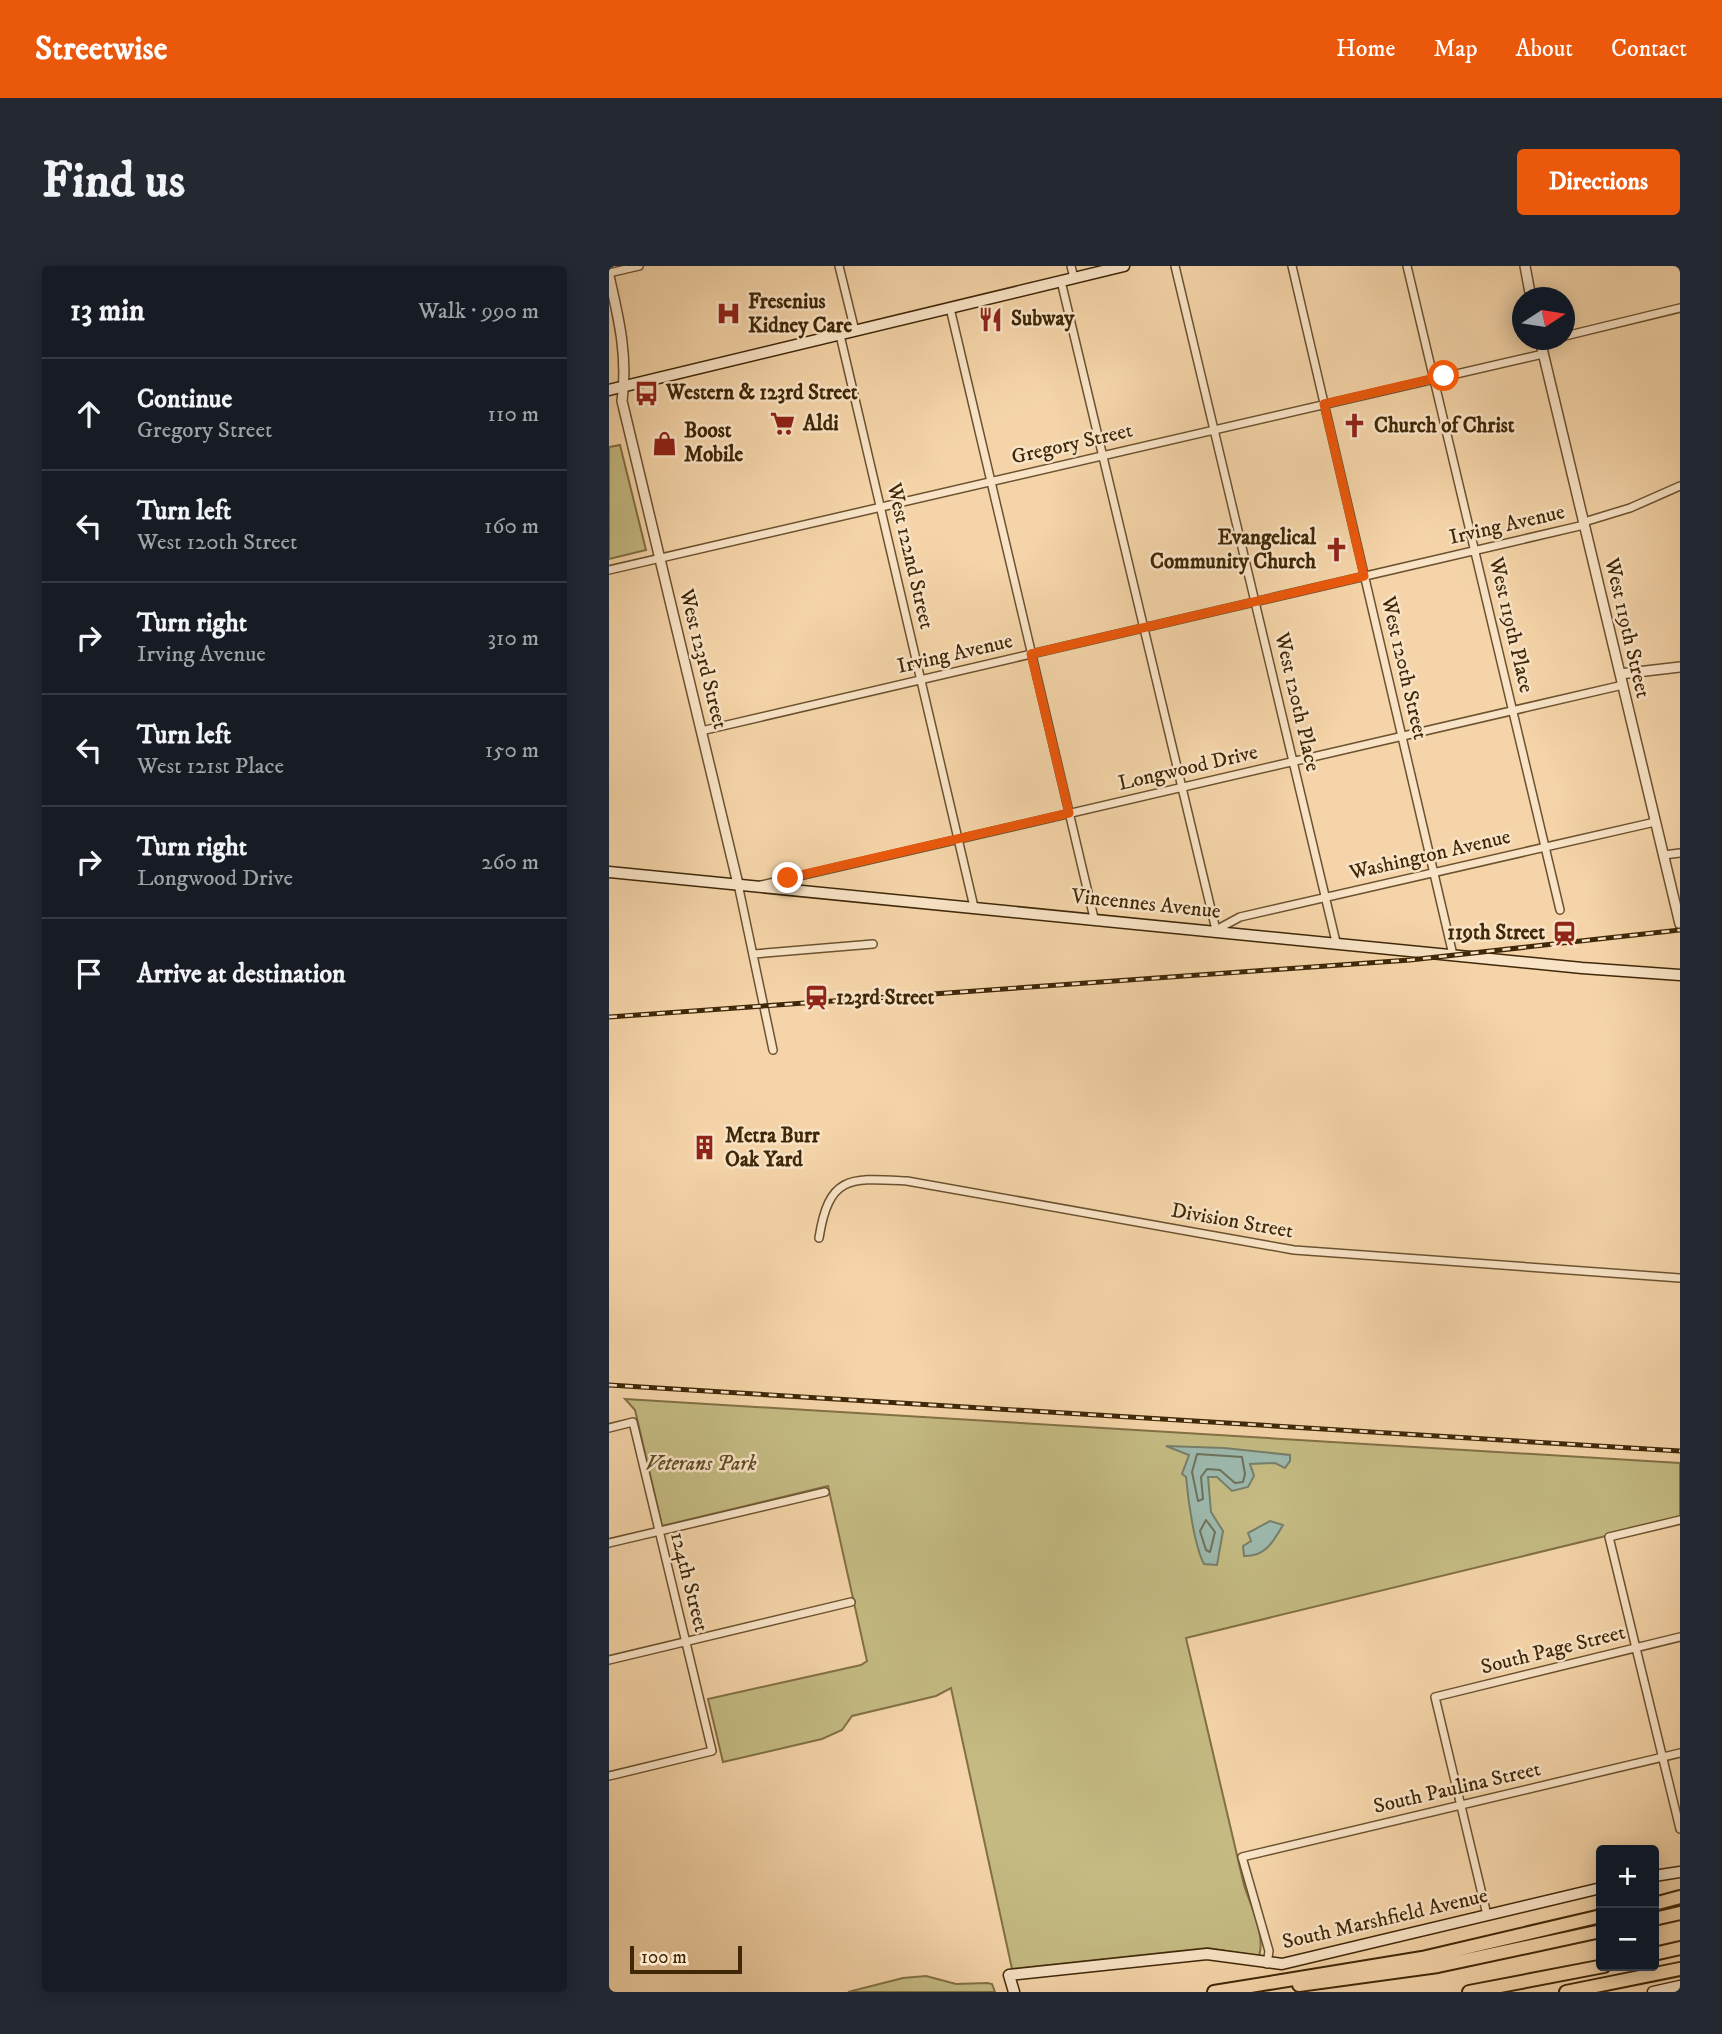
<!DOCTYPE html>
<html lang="en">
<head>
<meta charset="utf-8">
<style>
  :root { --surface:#171b24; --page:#242831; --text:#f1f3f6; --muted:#9ea1a6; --line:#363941; --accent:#ea580c }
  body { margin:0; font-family:"IM FELL DW Pica",serif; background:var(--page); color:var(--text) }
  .controls { position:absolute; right:21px; bottom:21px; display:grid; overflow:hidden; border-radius:7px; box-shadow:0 4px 18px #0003 }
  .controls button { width:63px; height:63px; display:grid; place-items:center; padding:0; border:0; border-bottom:2px solid var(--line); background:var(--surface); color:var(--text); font:35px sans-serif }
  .compass { position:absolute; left:903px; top:21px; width:63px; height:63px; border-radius:50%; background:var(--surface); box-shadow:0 4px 18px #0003; rotate:78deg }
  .scale { position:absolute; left:21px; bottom:18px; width:112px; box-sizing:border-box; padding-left:7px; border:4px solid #3f2707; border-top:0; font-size:19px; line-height:24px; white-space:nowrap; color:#3f2707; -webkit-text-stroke:5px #f8e3c6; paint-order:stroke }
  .stop { position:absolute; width:21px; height:21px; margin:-16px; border:5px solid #ea580c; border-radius:50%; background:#fff }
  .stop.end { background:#ea580c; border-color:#fff; box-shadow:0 2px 7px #0008 }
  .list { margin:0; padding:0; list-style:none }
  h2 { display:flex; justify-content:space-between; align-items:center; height:91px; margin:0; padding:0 28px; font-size:30px }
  h2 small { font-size:23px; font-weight:400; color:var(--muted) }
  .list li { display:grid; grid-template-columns:46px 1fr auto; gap:21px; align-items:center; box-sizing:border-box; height:112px; padding:0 28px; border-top:2px solid var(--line) }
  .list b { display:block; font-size:26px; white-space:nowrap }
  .list p { margin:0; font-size:23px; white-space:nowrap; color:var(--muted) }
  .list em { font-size:23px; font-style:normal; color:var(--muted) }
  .icon { flex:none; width:38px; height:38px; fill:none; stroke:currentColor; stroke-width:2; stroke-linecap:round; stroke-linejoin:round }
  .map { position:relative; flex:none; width:1071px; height:1726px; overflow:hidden; border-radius:7px }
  header { display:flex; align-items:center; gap:42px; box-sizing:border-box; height:98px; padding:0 35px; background:var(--accent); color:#fff }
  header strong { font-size:33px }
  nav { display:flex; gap:38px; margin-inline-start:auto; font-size:24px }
  .intro { display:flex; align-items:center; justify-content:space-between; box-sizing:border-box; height:168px; padding:0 42px }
  h1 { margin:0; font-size:49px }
  .button { padding:18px 32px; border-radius:7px; background:var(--accent); color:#fff; font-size:24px; font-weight:700 }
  main { display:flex; gap:42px; padding:0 42px }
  aside { flex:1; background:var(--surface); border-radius:7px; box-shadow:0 4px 18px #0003 }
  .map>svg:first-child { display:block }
  .green { fill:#c4ba82; stroke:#827044; stroke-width:2 }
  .water { fill:#9cb8ac; stroke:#777e6a; stroke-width:2 }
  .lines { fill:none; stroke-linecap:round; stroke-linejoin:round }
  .shore { stroke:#6e705a; stroke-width:2 }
  .minor-casing { stroke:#6c522f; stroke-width:10 }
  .tertiary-casing { stroke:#6c522f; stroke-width:12 }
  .secondary-casing { stroke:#3f2707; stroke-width:13 }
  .motorway-casing { stroke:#3f2707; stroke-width:16 }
  .minor { stroke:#f8e3c6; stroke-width:7 }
  .tertiary { stroke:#f8e3c6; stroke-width:9 }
  .secondary { stroke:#f8e3c6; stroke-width:10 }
  .motorway { stroke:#f4d4a8; stroke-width:12 }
  .rail-casing { stroke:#3f2707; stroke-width:5 }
  .rail { stroke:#f8e3c6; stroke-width:2.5; stroke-dasharray:8; stroke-linecap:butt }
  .route { stroke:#ea580c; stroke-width:9 }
  .labels { text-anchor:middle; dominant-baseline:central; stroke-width:5; stroke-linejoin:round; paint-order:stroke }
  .poi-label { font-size:21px; font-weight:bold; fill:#3f2707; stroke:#f8e3c6; text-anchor:start }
  .street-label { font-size:21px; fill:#3f2707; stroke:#f8e3c6 }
  .park-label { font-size:21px; font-style:italic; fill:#604c26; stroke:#f8e3c6 }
</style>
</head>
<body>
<header>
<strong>Streetwise</strong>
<nav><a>Home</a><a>Map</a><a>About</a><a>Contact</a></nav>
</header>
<div class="intro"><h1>Find us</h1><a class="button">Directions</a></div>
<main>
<aside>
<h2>13 min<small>Walk · 990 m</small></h2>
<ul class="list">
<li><svg class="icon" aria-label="ahead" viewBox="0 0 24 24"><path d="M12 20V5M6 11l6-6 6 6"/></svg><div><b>Continue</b><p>Gregory Street</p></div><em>110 m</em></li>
<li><svg class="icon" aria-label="left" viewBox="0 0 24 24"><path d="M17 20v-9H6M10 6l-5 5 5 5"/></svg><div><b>Turn left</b><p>West 120th Street</p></div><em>160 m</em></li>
<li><svg class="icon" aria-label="right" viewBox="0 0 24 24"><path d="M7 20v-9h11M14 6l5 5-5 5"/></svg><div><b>Turn right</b><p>Irving Avenue</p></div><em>310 m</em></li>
<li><svg class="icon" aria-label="left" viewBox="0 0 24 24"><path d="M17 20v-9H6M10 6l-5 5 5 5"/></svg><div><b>Turn left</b><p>West 121st Place</p></div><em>150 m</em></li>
<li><svg class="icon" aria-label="right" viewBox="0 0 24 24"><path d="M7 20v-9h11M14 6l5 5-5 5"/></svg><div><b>Turn right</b><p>Longwood Drive</p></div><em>260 m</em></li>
<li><svg class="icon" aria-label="arrive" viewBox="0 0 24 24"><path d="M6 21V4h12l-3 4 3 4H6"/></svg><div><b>Arrive at destination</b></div></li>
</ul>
</aside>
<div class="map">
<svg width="1071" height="1726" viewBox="0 0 1071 1726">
  <rect width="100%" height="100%" fill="#f4d4a8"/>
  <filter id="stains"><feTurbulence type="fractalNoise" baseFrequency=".00286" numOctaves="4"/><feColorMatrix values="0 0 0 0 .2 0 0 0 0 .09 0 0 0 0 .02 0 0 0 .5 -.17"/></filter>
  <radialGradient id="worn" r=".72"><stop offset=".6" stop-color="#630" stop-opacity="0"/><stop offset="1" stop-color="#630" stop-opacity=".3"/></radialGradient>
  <path class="green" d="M11,179L37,284L0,293V181Z
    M16,1133L1071,1197V1252L577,1372L635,1619C641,1638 657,1670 650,1690L599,1682L403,1703L342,1422L327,1430L243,1450L233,1464L213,1473L114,1496L99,1433L252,1399L258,1395L219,1220L53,1260L26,1144Z
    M317,1710L347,1718L378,1717L383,1718L386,1726H239L294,1712Z"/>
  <path class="water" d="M557,1180L615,1182L681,1189V1195L676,1202L666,1197L641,1198L645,1210L639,1221L623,1225L608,1211H599L602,1246L614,1265L608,1299L595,1298C585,1279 579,1233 577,1211L573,1208L580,1189Z
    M661,1255L674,1259C665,1274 657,1291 635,1290L634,1280L642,1275L639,1267Z"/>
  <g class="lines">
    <path class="shore" d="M588,1188L633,1191L636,1208L634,1216L626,1217L611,1204L598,1203L592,1211L594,1233L589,1235L583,1206Z
      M597,1254L606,1266L601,1286L597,1284L591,1265Z"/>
    <defs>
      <path id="minor" d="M230,0L246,65
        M462,0L465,12
        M566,0L727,676
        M683,0L844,689
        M798,0L951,644
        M0,7L30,0
        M452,15L607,664L631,651L1046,556
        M341,42L485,652
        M231,69L365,641
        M956,70L1071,42
        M975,256L1021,242L1071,220
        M0,304L934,88
        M92,465L975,259
        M1055,589L1071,587
        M129,618L164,784
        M152,619L1014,419
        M145,688L264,678
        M210,972C220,908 242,912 298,915L685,984L1071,1012
        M0,1162L24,1156L103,1485L0,1510
        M1071,1254L1000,1271L1071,1563
        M0,1277L216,1226
        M0,1394L242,1336
        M878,1649L826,1431L1071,1371
        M658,1698L660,1685L633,1591L1071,1487"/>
      <path id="tertiary" d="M916,0L922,32
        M0,10C10,53 19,91 13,135L129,618
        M931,74L1071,658
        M1011,408L1071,401"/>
      <path id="secondary" d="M0,124L515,0
        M0,606L973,702L1071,709
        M1045,1610L1071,1606
        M405,1726L400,1709L598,1688L673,1698L992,1622
        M1044,1726L1071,1720"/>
      <path id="motorway" d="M1045,1638L1071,1631
        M1045,1653L1071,1647
        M1045,1688L1071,1682
        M690,1719L829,1700L992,1665
        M605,1726L813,1692L992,1650
        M860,1726L995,1700
        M957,1726L1071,1703"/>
    </defs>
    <use href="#minor" class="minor-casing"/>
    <use href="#tertiary" class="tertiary-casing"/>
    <use href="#secondary" class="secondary-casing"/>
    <use href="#motorway" class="motorway-casing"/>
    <use href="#minor" class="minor"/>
    <use href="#tertiary" class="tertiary"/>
    <use href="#secondary" class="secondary"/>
    <use href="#motorway" class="motorway"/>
    <defs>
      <path id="rail" d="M0,751L801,694L1071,664
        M0,1119L1071,1185"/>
    </defs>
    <use href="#rail" class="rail-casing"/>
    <use href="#rail" class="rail"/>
  </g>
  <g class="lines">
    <path class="route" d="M179,612L460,547L422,388L755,310L715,138L835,110"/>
  </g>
  <defs>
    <symbol id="hospital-bare" viewBox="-9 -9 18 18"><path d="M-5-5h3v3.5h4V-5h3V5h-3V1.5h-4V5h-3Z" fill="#8f2418" stroke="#f8e3c6" stroke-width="2.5" paint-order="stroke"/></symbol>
    <symbol id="restaurant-bare" viewBox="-9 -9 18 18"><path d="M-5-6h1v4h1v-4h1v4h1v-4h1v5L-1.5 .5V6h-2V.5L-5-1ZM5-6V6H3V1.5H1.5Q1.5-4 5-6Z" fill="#8f2418" stroke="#f8e3c6" stroke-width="2.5" paint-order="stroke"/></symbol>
    <symbol id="bus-bare" viewBox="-9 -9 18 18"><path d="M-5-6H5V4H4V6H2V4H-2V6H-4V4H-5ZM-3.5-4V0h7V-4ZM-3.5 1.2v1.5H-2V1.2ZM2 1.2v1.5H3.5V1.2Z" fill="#8f2418" stroke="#f8e3c6" stroke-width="2.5" paint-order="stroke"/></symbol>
    <symbol id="supermarket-bare" viewBox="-9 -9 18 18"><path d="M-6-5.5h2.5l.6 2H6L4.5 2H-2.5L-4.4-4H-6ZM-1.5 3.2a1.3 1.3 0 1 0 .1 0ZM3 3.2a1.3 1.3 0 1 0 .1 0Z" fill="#8f2418" stroke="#f8e3c6" stroke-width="2.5" paint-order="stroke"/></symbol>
    <symbol id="church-bare" viewBox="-9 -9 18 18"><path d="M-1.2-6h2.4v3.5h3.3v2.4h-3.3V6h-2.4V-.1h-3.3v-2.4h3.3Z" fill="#8f2418" stroke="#f8e3c6" stroke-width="2.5" paint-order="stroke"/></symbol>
    <symbol id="shop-bare" viewBox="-9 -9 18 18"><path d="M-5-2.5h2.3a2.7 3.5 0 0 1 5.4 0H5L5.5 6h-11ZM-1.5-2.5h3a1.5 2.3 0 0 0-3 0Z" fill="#8f2418" stroke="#f8e3c6" stroke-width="2.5" paint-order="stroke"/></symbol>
    <symbol id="station-bare" viewBox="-9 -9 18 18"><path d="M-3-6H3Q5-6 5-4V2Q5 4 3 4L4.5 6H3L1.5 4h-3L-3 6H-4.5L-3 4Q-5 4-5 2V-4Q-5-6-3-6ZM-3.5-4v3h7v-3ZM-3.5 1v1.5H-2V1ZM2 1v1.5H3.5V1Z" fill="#8f2418" stroke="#f8e3c6" stroke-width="2.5" paint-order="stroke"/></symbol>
    <symbol id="building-bare" viewBox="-9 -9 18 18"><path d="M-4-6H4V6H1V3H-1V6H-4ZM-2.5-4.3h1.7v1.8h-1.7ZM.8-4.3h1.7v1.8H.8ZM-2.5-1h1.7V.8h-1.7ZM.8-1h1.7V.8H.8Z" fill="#8f2418" stroke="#f8e3c6" stroke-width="2.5" paint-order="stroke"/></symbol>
  </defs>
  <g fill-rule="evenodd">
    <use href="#hospital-bare" x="102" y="30" width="35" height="35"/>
    <use href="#restaurant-bare" x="364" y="36" width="35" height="35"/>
    <use href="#bus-bare" x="20" y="110" width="35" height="35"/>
    <use href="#supermarket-bare" x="156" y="140" width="35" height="35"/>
    <use href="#church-bare" x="728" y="142" width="35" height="35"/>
    <use href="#shop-bare" x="38" y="160" width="35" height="35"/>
    <use href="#church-bare" x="710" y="266" width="35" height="35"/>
    <use href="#station-bare" x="938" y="650" width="35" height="35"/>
    <use href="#station-bare" x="190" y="714" width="35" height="35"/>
    <use href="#building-bare" x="78" y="864" width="35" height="35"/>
  </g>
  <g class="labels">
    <g class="poi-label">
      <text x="139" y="36">Fresenius<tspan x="139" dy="24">Kidney Care</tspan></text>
      <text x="402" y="53">Subway</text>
      <text x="57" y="127">Western &amp; 123rd Street</text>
      <text x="194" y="158">Aldi</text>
      <text x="765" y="160">Church of Christ</text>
      <text x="75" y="165">Boost<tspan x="75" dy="24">Mobile</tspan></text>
      <text x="707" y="272" text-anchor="end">Evangelical<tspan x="707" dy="24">Community Church</tspan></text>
      <text x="936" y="667" text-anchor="end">119th Street</text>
      <text x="227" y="732">123rd Street</text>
      <text x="116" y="870">Metra Burr<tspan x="116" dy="24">Oak Yard</tspan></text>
    </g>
    <g class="street-label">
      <text transform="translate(463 178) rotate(-13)">Gregory Street</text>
      <text transform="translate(898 259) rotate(-13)">Irving Avenue</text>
      <text transform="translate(301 290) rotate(77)">West 122nd Street</text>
      <text transform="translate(902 359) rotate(77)">West 119th Place</text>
      <text transform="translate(1018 362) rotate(77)">West 119th Street</text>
      <text transform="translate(346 388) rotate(-13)">Irving Avenue</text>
      <text transform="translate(94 393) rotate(76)">West 123rd Street</text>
      <text transform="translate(795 402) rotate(77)">West 120th Street</text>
      <text transform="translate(688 436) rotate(77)">West 120th Place</text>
      <text transform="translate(579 502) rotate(-13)">Longwood Drive</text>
      <text transform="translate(821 589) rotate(-13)">Washington Avenue</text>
      <text transform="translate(537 638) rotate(6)">Vincennes Avenue</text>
      <text transform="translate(623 955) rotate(10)">Division Street</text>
      <text transform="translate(80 1316) rotate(76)">124th Street</text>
      <text transform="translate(944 1384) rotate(-14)">South Page Street</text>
      <text transform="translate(848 1522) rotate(-13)">South Paulina Street</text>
      <text transform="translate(776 1653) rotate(-13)">South Marshfield Avenue</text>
    </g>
    <g class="park-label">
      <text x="92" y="1198">Veterans Park</text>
    </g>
  </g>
  <rect width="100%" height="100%" filter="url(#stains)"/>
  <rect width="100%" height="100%" fill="url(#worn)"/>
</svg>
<div class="controls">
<button>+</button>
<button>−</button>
</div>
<svg class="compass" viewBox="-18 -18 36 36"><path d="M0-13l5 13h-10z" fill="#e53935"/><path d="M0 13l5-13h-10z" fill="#9ea1a6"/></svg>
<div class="scale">100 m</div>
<div class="stop" style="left:835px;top:110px"></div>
<div class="stop end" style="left:179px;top:612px"></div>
</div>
</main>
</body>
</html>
